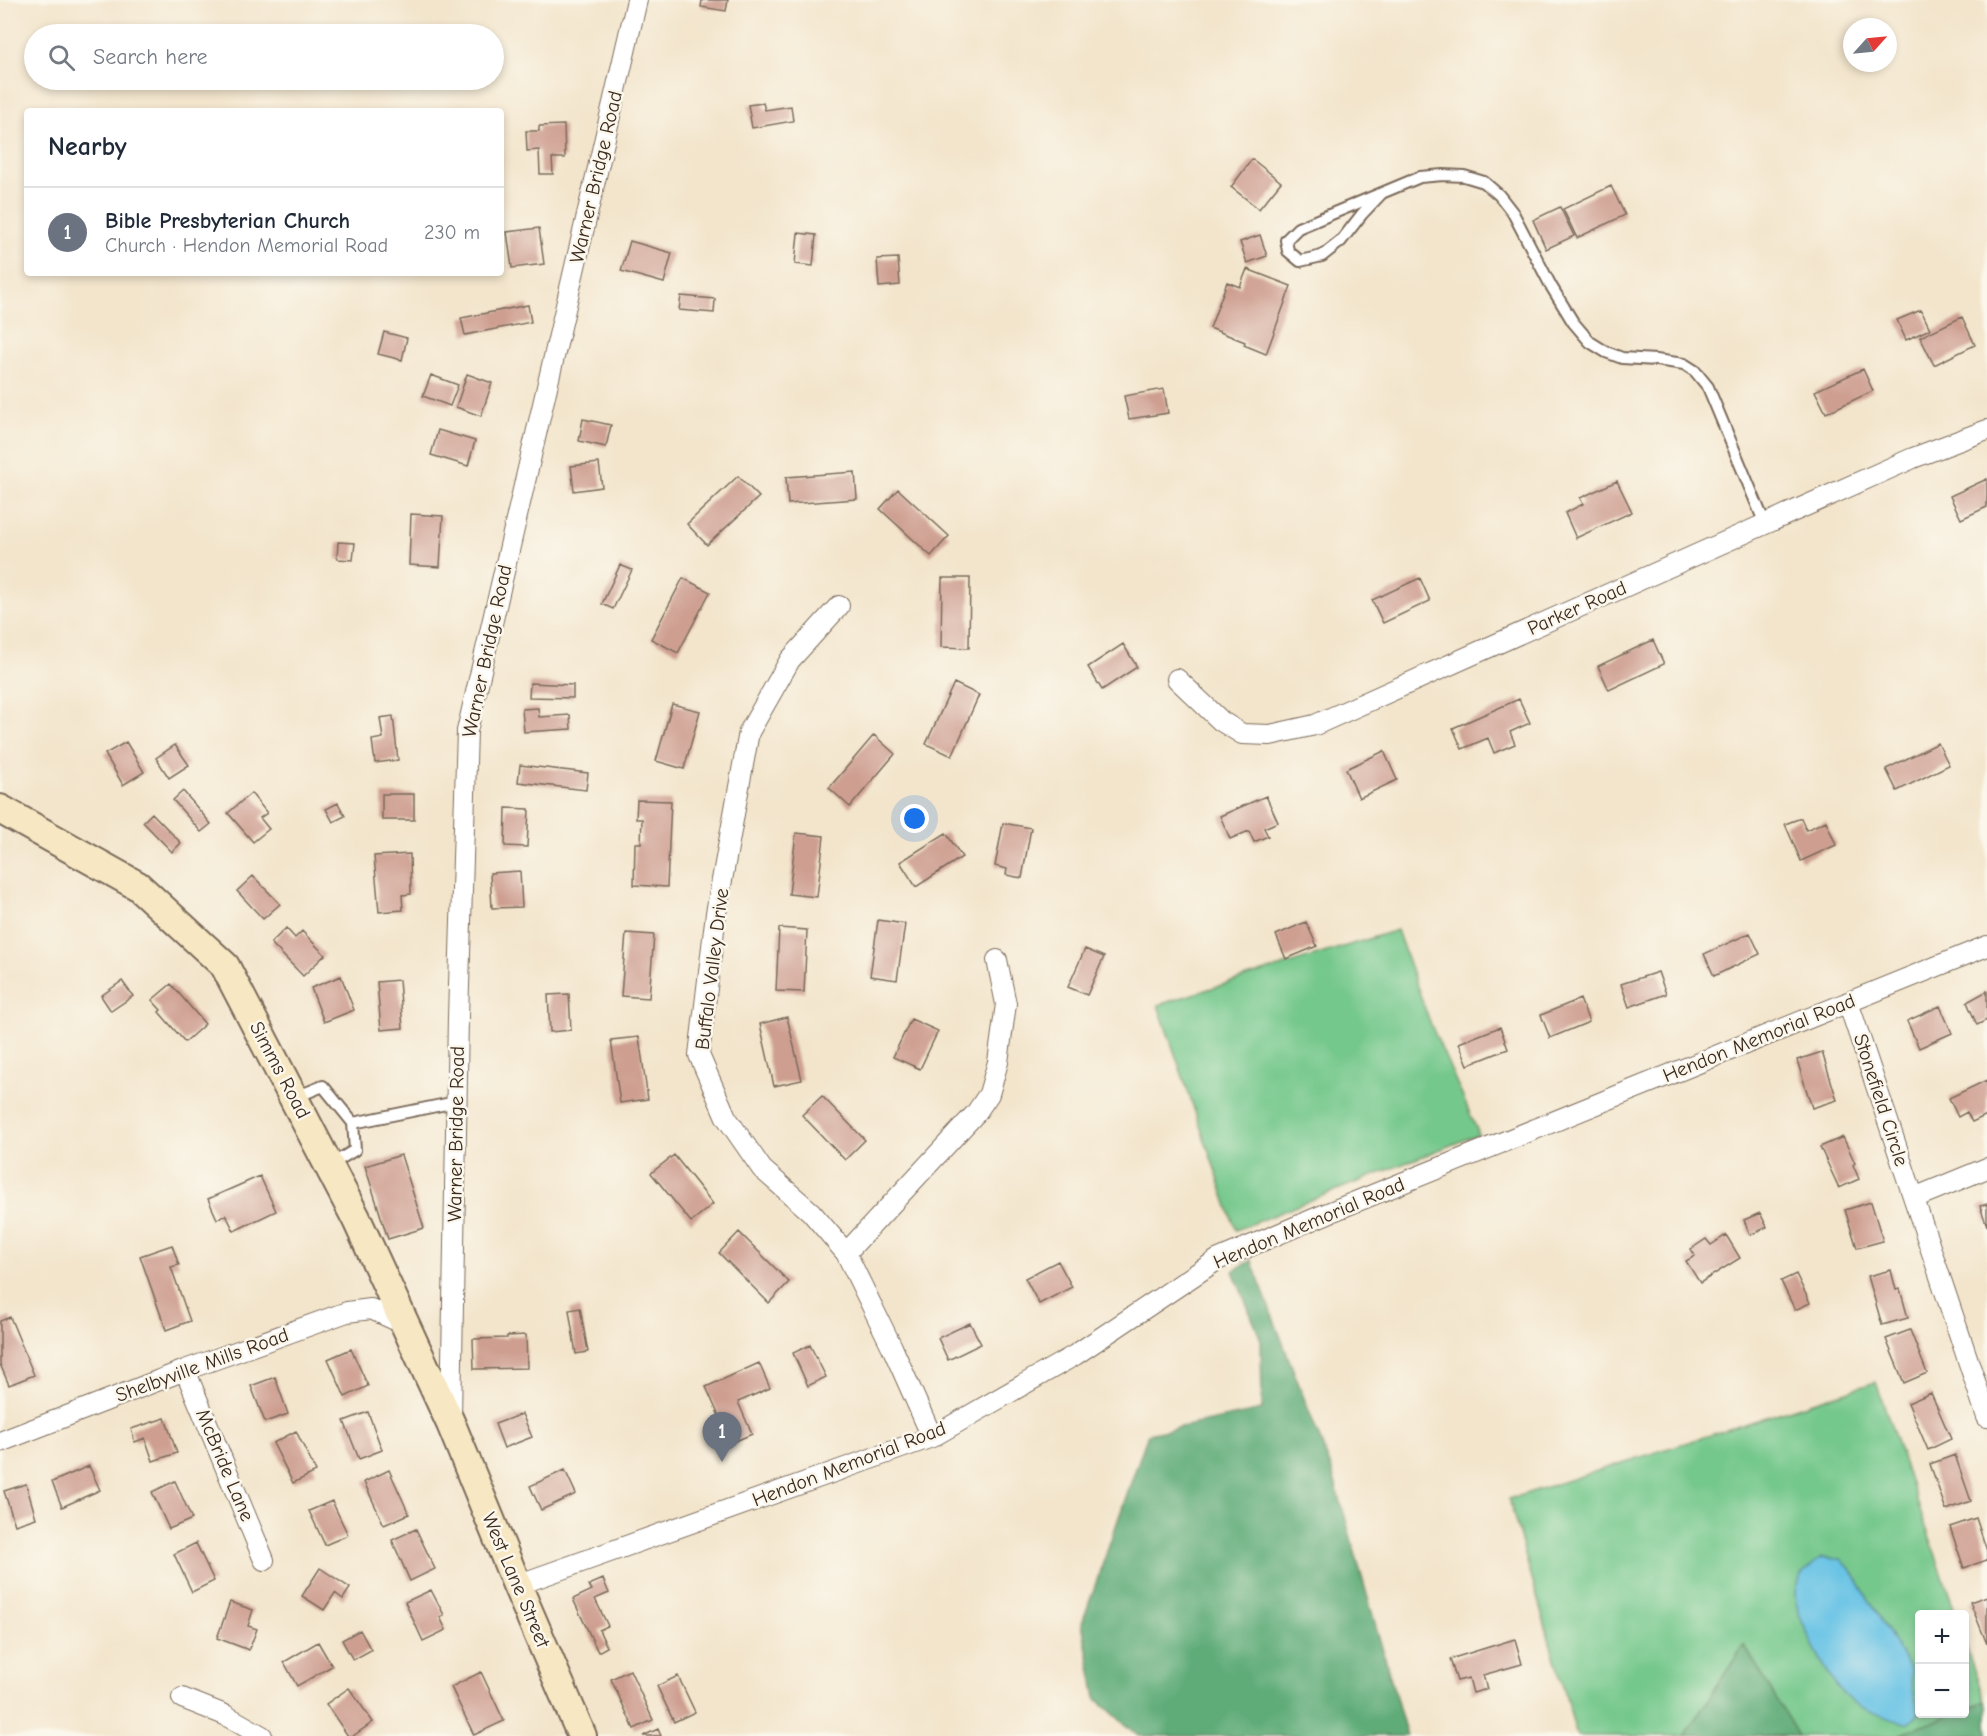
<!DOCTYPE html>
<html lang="en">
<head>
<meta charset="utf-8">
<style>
  :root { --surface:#fff; --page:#f2f2f3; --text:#1f2937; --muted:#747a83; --line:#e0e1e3; --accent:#2563eb }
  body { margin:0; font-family:"Comic Neue",sans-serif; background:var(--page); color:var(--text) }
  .controls { position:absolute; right:18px; bottom:18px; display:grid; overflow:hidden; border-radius:6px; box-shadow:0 3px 9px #0003 }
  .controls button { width:54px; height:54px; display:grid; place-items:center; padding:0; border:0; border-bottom:2px solid var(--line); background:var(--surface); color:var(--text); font:30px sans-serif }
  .compass { position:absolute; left:1843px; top:18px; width:54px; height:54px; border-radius:50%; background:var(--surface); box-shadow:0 3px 9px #0003; rotate:63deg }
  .you { position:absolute; left:915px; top:819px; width:21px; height:21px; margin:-15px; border:4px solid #fff; border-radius:50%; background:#1a73e8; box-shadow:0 0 0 9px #1a73e833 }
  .badge { display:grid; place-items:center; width:39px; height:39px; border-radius:50%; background:var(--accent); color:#fff; font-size:20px; font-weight:700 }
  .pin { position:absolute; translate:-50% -50px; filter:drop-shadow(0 2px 3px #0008) }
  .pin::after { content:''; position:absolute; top:32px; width:21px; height:18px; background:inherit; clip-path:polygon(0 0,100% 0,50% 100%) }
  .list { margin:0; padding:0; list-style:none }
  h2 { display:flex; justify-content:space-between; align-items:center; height:78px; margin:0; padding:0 24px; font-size:26px }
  h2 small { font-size:20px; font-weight:400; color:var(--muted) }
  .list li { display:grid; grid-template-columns:39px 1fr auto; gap:18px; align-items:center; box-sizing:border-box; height:90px; padding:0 24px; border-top:2px solid var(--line) }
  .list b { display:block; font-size:22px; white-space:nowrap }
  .list p { margin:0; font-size:20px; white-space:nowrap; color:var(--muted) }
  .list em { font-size:20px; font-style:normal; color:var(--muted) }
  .icon { flex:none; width:33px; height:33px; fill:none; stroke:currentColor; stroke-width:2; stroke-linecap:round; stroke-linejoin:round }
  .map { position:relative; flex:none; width:1987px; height:1736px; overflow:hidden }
  .search { position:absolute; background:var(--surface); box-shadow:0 3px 9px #0003; left:24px; top:24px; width:480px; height:66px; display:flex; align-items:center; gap:15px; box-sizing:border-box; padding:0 21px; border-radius:33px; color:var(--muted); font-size:22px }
  .panel { position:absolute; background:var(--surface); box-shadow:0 3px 9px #0003; left:24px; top:108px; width:480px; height:168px; border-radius:6px }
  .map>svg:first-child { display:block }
  .green { fill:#74c88c; stroke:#587955; stroke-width:1.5 }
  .forest { fill:#5fac78; stroke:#4d6b4b; stroke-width:1.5 }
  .water { fill:#67c3e5; stroke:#517682; stroke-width:1.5 }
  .building { fill:#ce9f91 }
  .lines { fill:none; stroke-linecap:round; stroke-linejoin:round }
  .lane-casing { stroke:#7b6b5b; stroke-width:14 }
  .street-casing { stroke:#7b6b5b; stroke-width:22 }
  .secondary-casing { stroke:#7b6b5b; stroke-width:32 }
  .lane { stroke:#fff; stroke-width:10 }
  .street { stroke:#fff; stroke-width:20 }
  .secondary { stroke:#f7e8c3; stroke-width:28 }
  .labels { text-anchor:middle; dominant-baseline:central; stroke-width:5; stroke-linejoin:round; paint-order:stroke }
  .street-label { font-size:20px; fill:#3b2a1e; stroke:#fbf7ec }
</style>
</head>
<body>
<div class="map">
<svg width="1987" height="1736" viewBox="0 0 1987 1736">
  <rect width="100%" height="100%" fill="#fbf7ec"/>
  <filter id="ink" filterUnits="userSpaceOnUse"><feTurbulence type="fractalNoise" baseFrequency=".0167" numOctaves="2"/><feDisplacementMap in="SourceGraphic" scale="12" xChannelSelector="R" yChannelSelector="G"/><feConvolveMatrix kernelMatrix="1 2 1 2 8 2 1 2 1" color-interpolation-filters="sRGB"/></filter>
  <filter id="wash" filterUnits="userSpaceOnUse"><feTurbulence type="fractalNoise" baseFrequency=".008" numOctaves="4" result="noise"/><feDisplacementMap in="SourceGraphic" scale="24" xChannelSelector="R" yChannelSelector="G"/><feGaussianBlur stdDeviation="1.35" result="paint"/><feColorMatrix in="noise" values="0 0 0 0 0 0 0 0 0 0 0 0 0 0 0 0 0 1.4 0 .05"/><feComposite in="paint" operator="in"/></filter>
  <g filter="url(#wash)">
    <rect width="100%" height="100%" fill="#f3e5cc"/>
    <path class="green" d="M1397,930L1429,1020L1479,1134L1236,1230L1158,1005Z
      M1876,1382L1956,1614H1920V1714H1953L1897,1736H1798L1744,1645L1684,1736H1577L1509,1499Z
      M1964,1641L1985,1701L1965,1709H1964Z"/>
    <path class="forest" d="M1251,1260L1332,1471L1407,1736H1138L1096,1698L1082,1623L1148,1434L1262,1410L1261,1340L1233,1271Z
      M1744,1645L1798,1736H1684Z
      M1985,1701L1987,1706V1736H1897L1953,1714H1964L1965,1709Z"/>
    <path class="water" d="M1821,1558L1841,1559L1852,1571L1910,1669L1914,1693L1919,1714L1907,1723C1893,1721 1857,1707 1847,1698C1830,1682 1796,1618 1795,1595C1795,1579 1809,1567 1821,1558Z"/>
    <g id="blocks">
      <path class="building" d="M702,0H728L726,11L701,7Z
        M763,103L765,110L791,106L793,121L752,128L748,105Z
        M564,125L565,158H552L553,174H540L539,150L527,151L526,131H539V126Z
        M1252,159L1281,182L1259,209L1231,187Z
        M1611,186L1625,215L1577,238L1563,209Z
        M1560,207L1574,236L1546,249L1533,220Z
        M539,228L544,264L512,268L507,232Z
        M798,233L816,235L813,266L795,264Z
        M1260,235L1267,256L1247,263L1240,242Z
        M630,241L672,253L664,283L621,271Z
        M898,258L900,285L879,287L877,259Z
        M1247,269L1291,286L1266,354L1244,345L1245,342L1210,328L1227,282L1240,287Z
        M681,296L715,299L714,313L679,310Z
        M528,305L531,322L465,335L461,318Z
        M1921,310L1930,329L1906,340L1897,320Z
        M1962,317L1975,345L1934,365L1920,337Z
        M384,332L407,338L402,360L378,354Z
        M1863,369L1873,391L1826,413L1815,391Z
        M467,374L492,383L481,416L456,407Z
        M431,375L458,385L450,406L423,396Z
        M1164,389L1168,413L1129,419L1124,396Z
        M583,419L611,425L606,447L579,441Z
        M438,430L475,441L468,466L431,455Z
        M599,463L602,487L574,491L571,466Z
        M855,472L857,499L788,504L786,477Z
        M738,476L759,497L707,545L687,524Z
        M1987,479V507L1961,519L1950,496Z
        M1617,481L1632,512L1576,538L1565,513L1583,504L1580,498Z
        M898,489L949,536L931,556L880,509Z
        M411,514L443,516L440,567L409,565Z
        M338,542L355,543L353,560L337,559Z
        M620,565L632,570L613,609L602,604Z
        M683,578L710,592L678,653L651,639Z
        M942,578H970L969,648L941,647Z
        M1420,578L1430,601L1383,623L1372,600Z
        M1653,640L1664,664L1609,690L1598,666Z
        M1123,644L1137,667L1102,690L1088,667Z
        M530,683L573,685V698L529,697Z
        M954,683L979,695L952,756L926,744Z
        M1519,699L1530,723L1510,732L1515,744L1494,753L1488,738L1462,749L1453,728Z
        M672,704L700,711L684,769L656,761Z
        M538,708L539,717L570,715L571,729L524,732L522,709Z
        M393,716L398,760L375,763L372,740L383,738L380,718Z
        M874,735L895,754L850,807L829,788Z
        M126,742L144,772L123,785L105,754Z
        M1938,743L1949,765L1897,791L1886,769Z
        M175,745L189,765L169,778L156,758Z
        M1384,751L1397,780L1359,798L1346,769Z
        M520,765L588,773L586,790L518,782Z
        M183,791L211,824L201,832L173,800Z
        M251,793L267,813L260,818L269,829L253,842L228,813Z
        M382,794H414V820H382Z
        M1266,796L1278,822L1264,828L1268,836L1254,842L1249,831L1230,839L1220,816Z
        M637,800L671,801L667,887L634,885L635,843H641L642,819H636Z
        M338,803L345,816L333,822L326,809Z
        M506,808L529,809L527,847L505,846Z
        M152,813L181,843L172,852L143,822Z
        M1801,818L1806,830L1826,821L1836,845L1801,861L1785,824Z
        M1003,823L1031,828L1022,878L1006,875L1007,869L995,866Z
        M796,833L824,836L817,897L789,894Z
        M946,833L962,857L916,887L900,862Z
        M410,854L411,894L402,895L403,910L379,912L374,856Z
        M520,871L522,907L492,908L490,873Z
        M253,876L280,904L263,919L237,891Z
        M878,920L905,924L897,980L870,976Z
        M1306,922L1317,946L1286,959L1276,935Z
        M286,928L295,938L302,931L325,955L303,976L271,943Z
        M779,928L807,930L804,992L776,991Z
        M626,933L654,935L649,998L621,996Z
        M1750,933L1760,954L1714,976L1704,954Z
        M1085,949L1104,957L1087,995L1068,987Z
        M1658,972L1666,994L1629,1007L1621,984Z
        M341,976L354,1010L324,1022L311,988Z
        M399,980L403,1028L381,1030L377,982Z
        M122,981L133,996L111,1011L101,996Z
        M171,984L205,1024L185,1042L159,1012L161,1010L152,1000Z
        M1987,991V1020L1977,1025L1967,1002Z
        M569,994L571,1030L550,1032L548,995Z
        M1580,999L1589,1022L1550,1038L1541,1015Z
        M1940,1006L1952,1033L1919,1048L1907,1021Z
        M787,1017L802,1080L774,1086L760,1024Z
        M911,1019L938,1031L920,1069L893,1057Z
        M1500,1027L1508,1049L1468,1065L1459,1043Z
        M639,1037L648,1099L620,1103L611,1040Z
        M1822,1052L1837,1100L1812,1108L1797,1060Z
        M1987,1080V1115L1972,1122L1967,1112L1958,1117L1949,1098Z
        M822,1096L865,1140L845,1160L802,1115Z
        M1843,1137L1855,1163L1853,1165L1859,1179L1839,1188L1820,1147Z
        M401,1155L424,1228L388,1239L365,1166Z
        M674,1155L713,1204L691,1222L651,1173Z
        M260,1176L276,1211L234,1231L226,1215L217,1219L208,1199Z
        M1871,1202L1883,1241L1857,1248L1845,1210Z
        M1987,1204V1226L1980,1206Z
        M1760,1213L1767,1227L1750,1235L1744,1220Z
        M739,1232L789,1282L769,1303L719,1253Z
        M1726,1235L1740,1258L1700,1283L1686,1261L1695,1256L1691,1249L1706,1239L1711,1245Z
        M172,1245L179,1265L171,1267L190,1321L166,1330L140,1256Z
        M1058,1261L1072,1287L1039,1304L1025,1278Z
        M1891,1270L1896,1290L1900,1289L1908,1318L1882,1325L1868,1276Z
        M1796,1274L1810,1303L1795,1310L1781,1281Z
        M580,1308L588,1352L576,1354L569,1310Z
        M10,1317L34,1375L9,1385L0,1364V1321Z
        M970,1323L981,1344L948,1360L938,1338Z
        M1910,1330L1927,1373L1904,1383L1886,1339Z
        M526,1335L527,1368L474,1369L473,1339L507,1338V1336Z
        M810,1345L826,1377L808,1386L793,1353Z
        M351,1349L368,1386L345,1397L328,1359Z
        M759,1363L770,1388L738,1402L752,1434L731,1443L706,1387Z
        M275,1377L288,1414L265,1422L251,1386Z
        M1931,1393L1951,1439L1928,1450L1908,1403Z
        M368,1412L382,1450L359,1459L344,1421Z
        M522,1414L532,1437L504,1448L495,1424Z
        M165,1418L177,1453L153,1461L145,1438L135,1442L131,1429Z
        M296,1431L316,1472L293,1483L273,1443Z
        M1955,1455L1971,1501L1946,1510L1930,1464Z
        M89,1466L100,1490L62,1507L52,1482Z
        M389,1470L409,1514L384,1525L364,1482Z
        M565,1470L576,1494L541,1510L530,1486Z
        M175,1481L192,1519L169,1529L152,1492Z
        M26,1484L36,1518L15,1525L4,1491Z
        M332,1501L348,1535L325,1545L309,1511Z
        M1976,1518L1987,1551V1560L1964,1568L1950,1527Z
        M416,1529L435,1569L410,1581L392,1540Z
        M196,1543L214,1581L192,1592L174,1554Z
        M320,1568L350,1588L343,1599L335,1593L324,1610L302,1596Z
        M603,1579L609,1593L595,1599L608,1626L599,1630L607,1647L598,1652L573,1599L592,1590L589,1585Z
        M431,1590L444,1615L440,1617L446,1630L423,1641L405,1602Z
        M1987,1596V1644L1970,1602Z
        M230,1602L253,1610L248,1626L257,1629L249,1650L217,1638Z
        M360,1630L371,1650L353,1660L342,1640Z
        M1515,1639L1522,1664L1483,1675L1487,1689L1473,1693L1469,1678L1457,1681L1450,1659Z
        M318,1642L332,1666L297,1686L284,1662Z
        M630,1670L653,1720L634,1729L611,1679Z
        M481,1672L504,1721L474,1735L451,1687Z
        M678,1676L695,1712L674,1722L657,1686Z
        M349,1688L373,1722L353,1736H348L326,1704Z
        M658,1729L661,1736H643Z"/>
    </g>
  </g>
  <g filter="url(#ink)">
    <use href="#blocks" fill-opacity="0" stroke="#7b6b5b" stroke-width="1.5"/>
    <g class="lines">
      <defs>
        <path id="lane" d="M1381,194L1362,214L1341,241L1322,256L1300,261L1288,251L1286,240L1298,228L1420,177L1443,175L1464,176L1484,182L1499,195L1513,213L1551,286L1573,322L1590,342L1606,352L1622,358L1656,360L1684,364L1695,371L1708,387L1765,524
          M296,1097L323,1086L353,1123L456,1102
          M330,1165L355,1150L353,1123"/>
        <path id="street" d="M839,606L790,660L749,732L716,913L699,1055L726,1117L762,1169L811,1212L846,1253L892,1347L932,1437
          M1177,679L1221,721L1242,734L1270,735L1315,725L1913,458L1987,430
          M1848,1002L1987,1417
          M1914,1198L1987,1168
          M846,1253L976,1113L989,1094L998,1062L1006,1004L997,960
          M185,1370L264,1560
          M451,1418L458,1017L467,731L637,0
          M0,1442L185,1370L347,1312L371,1309L406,1325
          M517,1585L932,1437L1075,1355L1217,1260L1328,1213L1987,946
          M182,1698L225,1715L262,1736"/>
        <path id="secondary" d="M0,809L138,886L225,966L356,1218L451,1424L517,1585L582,1736"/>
      </defs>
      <use href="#lane" class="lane-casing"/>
      <use href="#street" class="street-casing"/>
      <use href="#secondary" class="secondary-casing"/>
      <use href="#lane" class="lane"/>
      <use href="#street" class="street"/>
      <use href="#secondary" class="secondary"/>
    </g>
  </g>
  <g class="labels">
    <g class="street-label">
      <text transform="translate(596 177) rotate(-77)">Warner Bridge Road</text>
      <text transform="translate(1577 608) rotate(-24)">Parker Road</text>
      <text transform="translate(487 651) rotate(-78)">Warner Bridge Road</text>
      <text transform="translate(712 969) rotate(-83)">Buffalo Valley Drive</text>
      <text transform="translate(1759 1038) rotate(-22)">Hendon Memorial Road</text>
      <text transform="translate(280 1070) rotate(62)">Simms Road</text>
      <text transform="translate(1881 1100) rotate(72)">Stonefield Circle</text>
      <text transform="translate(456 1134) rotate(-89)">Warner Bridge Road</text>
      <text transform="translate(1309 1223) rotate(-23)">Hendon Memorial Road</text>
      <text transform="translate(202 1365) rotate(-20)">Shelbyville Mills Road</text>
      <text transform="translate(849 1464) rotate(-21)">Hendon Memorial Road</text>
      <text transform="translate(225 1465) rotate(67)">McBride Lane</text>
      <text transform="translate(516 1580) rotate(67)">West Lane Street</text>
    </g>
  </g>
</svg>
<div class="controls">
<button>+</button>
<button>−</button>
</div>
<svg class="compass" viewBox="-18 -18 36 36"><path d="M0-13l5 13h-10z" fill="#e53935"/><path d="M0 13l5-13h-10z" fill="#747a83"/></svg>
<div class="you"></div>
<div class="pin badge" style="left:722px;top:1462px;background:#6b7280">1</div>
<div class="search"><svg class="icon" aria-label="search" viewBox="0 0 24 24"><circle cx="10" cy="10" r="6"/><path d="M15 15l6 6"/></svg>Search here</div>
<section class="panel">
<h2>Nearby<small></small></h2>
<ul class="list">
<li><span class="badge" style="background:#6b7280">1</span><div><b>Bible Presbyterian Church</b><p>Church · Hendon Memorial Road</p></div><em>230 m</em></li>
</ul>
</section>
</div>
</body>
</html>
